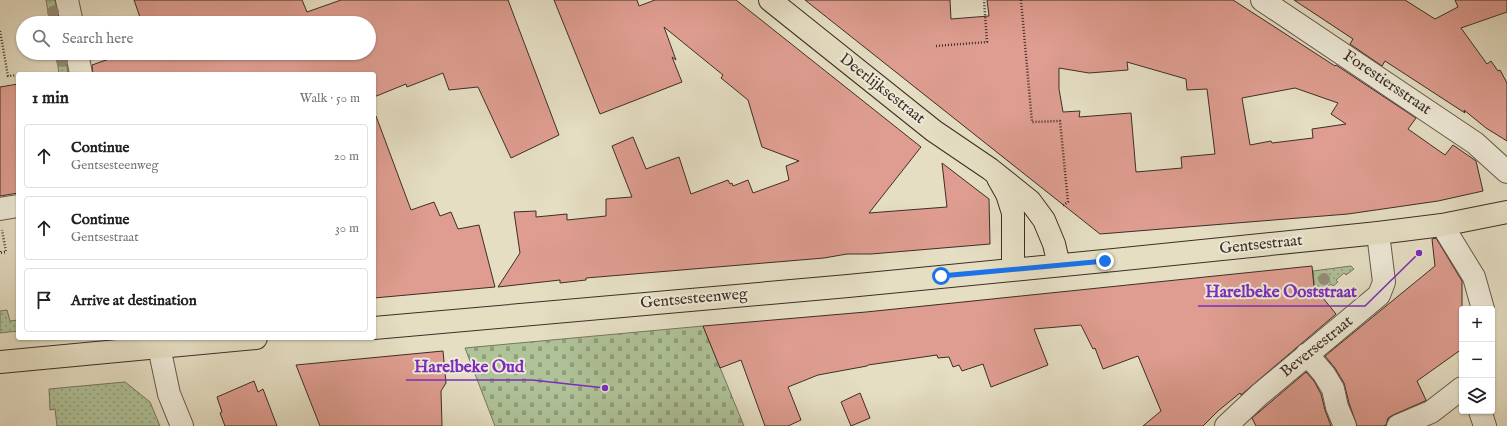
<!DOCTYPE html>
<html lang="en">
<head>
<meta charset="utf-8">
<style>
  :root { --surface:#fff; --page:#f2f2f2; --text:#222; --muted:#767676; --line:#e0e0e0 }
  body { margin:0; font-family:"IM FELL English",serif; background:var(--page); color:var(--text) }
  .controls { position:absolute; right:12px; bottom:12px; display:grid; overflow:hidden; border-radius:4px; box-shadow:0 1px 3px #0004 }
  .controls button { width:36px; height:36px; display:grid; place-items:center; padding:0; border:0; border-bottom:1px solid var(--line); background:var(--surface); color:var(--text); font:20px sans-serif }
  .stop { position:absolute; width:12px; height:12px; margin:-9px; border:3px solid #1a73e8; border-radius:50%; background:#fff }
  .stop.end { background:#1a73e8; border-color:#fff; box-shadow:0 1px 4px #0008 }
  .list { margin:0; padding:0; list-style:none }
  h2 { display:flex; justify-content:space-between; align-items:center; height:52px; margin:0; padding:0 16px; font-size:17px }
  h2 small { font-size:13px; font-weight:400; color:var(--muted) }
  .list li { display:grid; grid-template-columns:26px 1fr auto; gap:12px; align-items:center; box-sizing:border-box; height:64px; margin:0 8px 8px; padding:0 8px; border:1px solid var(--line); border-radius:4px }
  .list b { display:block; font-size:15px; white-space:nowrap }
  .list p { margin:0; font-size:13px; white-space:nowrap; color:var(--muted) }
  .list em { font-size:13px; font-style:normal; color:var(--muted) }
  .icon { flex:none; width:22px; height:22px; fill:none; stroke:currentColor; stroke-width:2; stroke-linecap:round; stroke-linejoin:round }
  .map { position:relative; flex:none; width:1507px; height:426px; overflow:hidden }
  .search { position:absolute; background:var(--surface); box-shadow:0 1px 3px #0004; left:16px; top:16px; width:360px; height:44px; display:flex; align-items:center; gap:10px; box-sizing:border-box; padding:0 14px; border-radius:22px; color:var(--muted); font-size:15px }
  .panel { position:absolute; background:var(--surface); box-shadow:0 1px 3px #0004; left:16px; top:72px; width:360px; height:268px; border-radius:4px }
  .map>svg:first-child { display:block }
  .grass { fill:url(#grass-dots); stroke:#767860 }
  .cemetery { fill:url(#cemetery-stones); stroke:#767860 }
  .building { fill:#de9d90; stroke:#3d2e27; fill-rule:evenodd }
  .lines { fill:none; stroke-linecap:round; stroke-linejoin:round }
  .minor-casing { stroke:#675a4e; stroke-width:24 }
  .major-casing { stroke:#3d2e27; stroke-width:24 }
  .path { stroke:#3d2e27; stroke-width:2.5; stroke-dasharray:1 2; stroke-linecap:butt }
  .minor { stroke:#eeead8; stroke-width:22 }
  .major { stroke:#e5dec3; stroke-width:22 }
  .tree { fill:#958e7a }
  .route { stroke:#1a73e8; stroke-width:5 }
  .labels { text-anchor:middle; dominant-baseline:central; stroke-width:4; stroke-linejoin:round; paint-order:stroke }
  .street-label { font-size:16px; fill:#3d2e27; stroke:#eeead8 }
  .leader { fill:none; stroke:#7b2cbf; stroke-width:1.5 }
  .callout-dot { fill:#7b2cbf; stroke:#eeead8; stroke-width:1.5 }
  .callout-label { font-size:17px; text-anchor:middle; font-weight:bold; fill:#7b2cbf; stroke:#eeead8; stroke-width:4; stroke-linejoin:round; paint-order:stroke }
</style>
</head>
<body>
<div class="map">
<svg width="1507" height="426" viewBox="0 0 1507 426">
  <defs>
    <pattern id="grass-dots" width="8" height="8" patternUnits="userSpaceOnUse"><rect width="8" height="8" fill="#afc298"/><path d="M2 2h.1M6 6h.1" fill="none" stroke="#909e7c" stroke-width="1.8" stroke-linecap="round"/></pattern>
    <pattern id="cemetery-stones" width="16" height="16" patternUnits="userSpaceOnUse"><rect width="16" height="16" fill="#afc298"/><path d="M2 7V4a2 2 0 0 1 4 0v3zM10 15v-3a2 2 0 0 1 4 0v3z" fill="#909e7c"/></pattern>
  </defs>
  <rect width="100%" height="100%" fill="#e5dec3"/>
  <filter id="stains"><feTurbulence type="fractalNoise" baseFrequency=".005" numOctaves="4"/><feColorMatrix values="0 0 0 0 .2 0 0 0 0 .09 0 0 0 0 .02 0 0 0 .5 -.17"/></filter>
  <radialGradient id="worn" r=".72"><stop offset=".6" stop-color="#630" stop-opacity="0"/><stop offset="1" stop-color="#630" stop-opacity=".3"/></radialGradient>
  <path class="grass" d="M46,0H55L59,23H50Z
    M56,53H65L68,74H59Z
    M1351,266L1354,269L1346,275L1344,273L1336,280L1338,282L1333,286L1331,284L1322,291L1324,294L1318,299L1315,293L1313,271Z
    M7,310L10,321L18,320V331L0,333V311Z
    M125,382L150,402L160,426H57L55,409L50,410L49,389Z"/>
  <path class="cemetery" d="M703,326L744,426H495L465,348Z"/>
  <path class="building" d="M134,0H302L307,12L341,0H508L559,135L511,158L478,87L449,90L443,73L407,87L406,84L374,97V74H93L92,65L126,53H369V23H142Z
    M554,0H637L639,6L655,0H736L921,147L869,213L947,207L942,163L989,199L990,244L871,254H847L824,258L586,278V280L560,283V280L498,287L520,253L514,212L536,211V217L567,214V220L606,216V199L632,197L612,146L633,137L646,169L679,157L691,194L728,180L730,184L732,183L733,186L748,180L753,193L789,180L786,166L799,161L762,147L748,100L721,78L723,75L664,27L676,60L672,57L682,82L600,114Z
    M805,0H950L951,19L989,16L987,0H1233L1335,66L1336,65L1416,118L1408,129L1445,155L1453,145L1476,161L1483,191L1438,201L1348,214L1100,234ZM1127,62L1186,79L1187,90L1207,89L1215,154L1181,157L1182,168L1136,172L1131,113L1079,117L1080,111L1063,112L1059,89V68L1089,73L1128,70ZM1295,88L1338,103L1331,114L1346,124L1312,129L1313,138L1272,143L1271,141L1250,145L1242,98Z
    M1294,0H1405L1435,19L1458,7L1455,0H1507V12L1461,28L1487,64L1491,61L1498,71L1500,70L1507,83V141L1486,128L1464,110L1465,113L1385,61L1382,66L1350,44L1353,39Z
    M18,84V193L0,196V87Z
    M374,116H376L411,210L434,202L440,216L451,212L458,229L479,225L495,287L374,298Z
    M1436,238L1462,281V349L1417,381L1426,400L1425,401L1393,415L1388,418L1386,425L1383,426H1357L1349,403L1344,383L1335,368L1325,356L1435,266L1432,239Z
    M1312,266L1314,287L1336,314L1241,395L1240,393L1218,411L1203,426H1143L1161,411L1138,356L1103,369L1095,348L1093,349L1081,325L1034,329L1048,365L991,387L983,364L962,371L959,365L953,367L949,357L938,358L937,355L868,365L867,366L818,375L788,387L801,420L788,426H765L741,360L720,368L703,326L866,312Z
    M443,351L446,383L441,391L442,426H320L296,365Z
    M1306,372L1314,381L1321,394L1325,410L1331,426H1256L1252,418Z
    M254,381L258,392L263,389L277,426H225L220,413L222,412L217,397Z
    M860,393L870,418L851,426L841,402Z"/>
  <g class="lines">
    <defs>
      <path id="minor" d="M67,0L72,23
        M1262,0L1475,143L1507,172
        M77,53L81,74
        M0,209L18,206
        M1442,225L1474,277L1483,309
        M159,347L169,394L182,426
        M1307,354L1324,374L1333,389L1337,407L1345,426
        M1480,411L1485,426
        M1226,426L1259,395L1379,295L1384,282L1378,233
        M1398,426L1431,412L1462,388"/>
      <path id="major" d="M770,0L934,131L990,169L1030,201L1044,220L1054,244L1059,265
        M998,178L1007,194L1013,213V269
        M374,328L848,286L1114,260L1378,233L1442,225L1507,212
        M0,362L256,338"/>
    </defs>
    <use href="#minor" class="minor-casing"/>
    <use href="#major" class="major-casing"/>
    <path class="path" d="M1021,0L1032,122L1060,121L1068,202L1062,206
      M0,31L8,76L18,75
      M936,46L987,42L984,0
      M0,251V253L6,252L2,230"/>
    <use href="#minor" class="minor"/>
    <use href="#major" class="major"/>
  </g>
  <g class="tree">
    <circle cx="53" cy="12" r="6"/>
    <circle cx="62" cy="61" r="6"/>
    <circle cx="1324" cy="279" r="6"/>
  </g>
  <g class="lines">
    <path class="route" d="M941,276L1105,261"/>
  </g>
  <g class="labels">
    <g class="street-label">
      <text transform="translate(1387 83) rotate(34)">Forestiersstraat</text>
      <text transform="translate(882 89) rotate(38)">Deerlijksestraat</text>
      <text transform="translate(1261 245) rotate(-6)">Gentsestraat</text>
      <text transform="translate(694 299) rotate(-5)">Gentsesteenweg</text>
      <text transform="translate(1317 347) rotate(-39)">Beversestraat</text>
    </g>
  </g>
  <path class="leader" d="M1419 253L1365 306H1198M605 388L532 380H406"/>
  <g class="callout-dot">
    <circle cx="1419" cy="253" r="4"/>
    <circle cx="605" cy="388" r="4"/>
  </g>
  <g class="callout-label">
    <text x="1281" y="297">Harelbeke Ooststraat</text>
    <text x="469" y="372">Harelbeke Oud</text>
  </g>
  <rect width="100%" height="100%" filter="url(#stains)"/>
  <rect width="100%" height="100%" fill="url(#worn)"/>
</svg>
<div class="controls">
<button>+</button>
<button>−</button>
<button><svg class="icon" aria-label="layers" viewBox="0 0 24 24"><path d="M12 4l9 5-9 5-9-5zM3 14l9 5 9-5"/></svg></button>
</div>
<div class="stop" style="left:941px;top:276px"></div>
<div class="stop end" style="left:1105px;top:261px"></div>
<div class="search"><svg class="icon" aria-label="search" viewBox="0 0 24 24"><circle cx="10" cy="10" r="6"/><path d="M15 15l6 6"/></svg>Search here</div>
<section class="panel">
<h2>1 min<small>Walk · 50 m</small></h2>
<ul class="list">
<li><svg class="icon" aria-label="ahead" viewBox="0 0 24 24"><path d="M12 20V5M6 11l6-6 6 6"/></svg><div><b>Continue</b><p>Gentsesteenweg</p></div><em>20 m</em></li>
<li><svg class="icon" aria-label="ahead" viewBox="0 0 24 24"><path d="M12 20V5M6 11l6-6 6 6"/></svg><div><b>Continue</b><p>Gentsestraat</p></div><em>30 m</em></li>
<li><svg class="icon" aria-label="arrive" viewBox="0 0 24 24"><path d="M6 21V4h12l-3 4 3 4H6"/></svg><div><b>Arrive at destination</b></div></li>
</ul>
</section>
</div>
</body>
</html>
